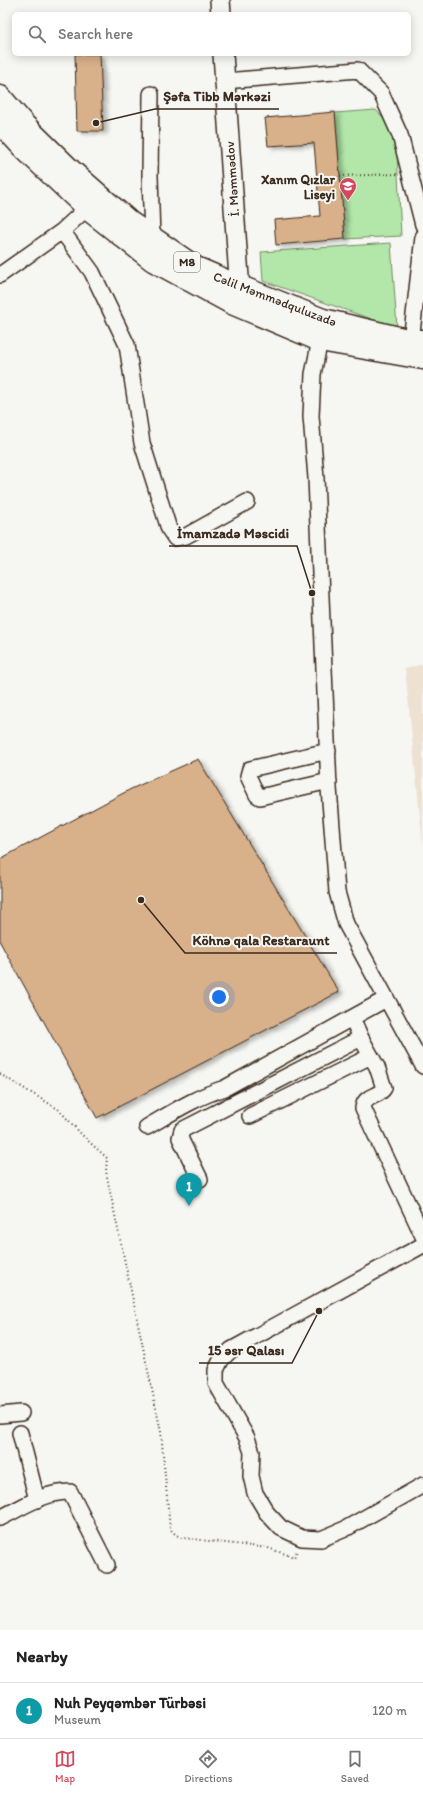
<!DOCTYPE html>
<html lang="en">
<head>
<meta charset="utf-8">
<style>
  :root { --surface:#fff; --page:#f2f2f2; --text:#222; --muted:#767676; --line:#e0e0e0; --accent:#d1495b }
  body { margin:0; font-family:Itim,sans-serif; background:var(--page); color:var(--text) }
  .you { position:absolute; left:219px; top:997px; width:14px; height:14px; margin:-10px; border:3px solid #fff; border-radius:50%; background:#1a73e8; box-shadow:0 0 0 6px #1a73e833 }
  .badge { display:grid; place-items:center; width:26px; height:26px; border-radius:50%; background:var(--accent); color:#fff; font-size:13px; font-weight:700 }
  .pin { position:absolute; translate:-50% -33px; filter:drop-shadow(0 1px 2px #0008) }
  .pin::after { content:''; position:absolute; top:21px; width:14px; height:12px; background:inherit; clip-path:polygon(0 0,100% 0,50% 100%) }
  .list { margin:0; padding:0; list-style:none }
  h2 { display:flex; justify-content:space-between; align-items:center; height:52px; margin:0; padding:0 16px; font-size:17px }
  h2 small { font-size:13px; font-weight:400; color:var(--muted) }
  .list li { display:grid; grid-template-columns:26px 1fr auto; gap:12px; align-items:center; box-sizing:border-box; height:56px; padding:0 16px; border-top:1px solid var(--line) }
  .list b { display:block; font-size:15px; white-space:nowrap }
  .list p { margin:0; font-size:13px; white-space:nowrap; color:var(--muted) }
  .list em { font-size:13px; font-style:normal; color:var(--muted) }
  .icon { flex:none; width:22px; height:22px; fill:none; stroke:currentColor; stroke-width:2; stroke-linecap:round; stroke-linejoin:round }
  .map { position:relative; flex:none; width:423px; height:1630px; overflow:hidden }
  .search { position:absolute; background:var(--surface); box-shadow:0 2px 10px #0003; left:12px; right:12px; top:12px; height:44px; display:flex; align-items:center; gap:10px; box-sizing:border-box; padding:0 14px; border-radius:6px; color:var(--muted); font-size:15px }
  .sheet { height:108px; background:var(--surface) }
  nav { display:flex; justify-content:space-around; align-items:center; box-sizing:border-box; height:56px; border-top:1px solid var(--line); background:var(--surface); font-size:11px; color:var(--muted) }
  nav a { display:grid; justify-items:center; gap:2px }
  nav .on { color:var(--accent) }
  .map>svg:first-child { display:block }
  .built { fill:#ede1d2 }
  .green { fill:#b2e7a9; stroke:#768864 }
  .building { fill:#d8b089; stroke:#3b2a1e; filter:url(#shadow) }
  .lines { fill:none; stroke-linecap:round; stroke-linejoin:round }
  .minor-casing { stroke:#3b2a1e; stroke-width:18 }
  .major-casing { stroke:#3b2a1e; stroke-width:22 }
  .highway-casing { stroke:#3b2a1e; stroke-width:25 }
  .path { stroke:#3b2a1e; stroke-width:2; stroke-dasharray:1 3; stroke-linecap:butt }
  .minor { stroke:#f6f6f2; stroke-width:15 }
  .major { stroke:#f6f6f2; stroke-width:19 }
  .highway { stroke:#f6f6f2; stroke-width:22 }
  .labels { text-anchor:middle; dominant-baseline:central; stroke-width:4; stroke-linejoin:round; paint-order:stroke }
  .shield { fill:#f6f6f2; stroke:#73675e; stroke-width:1 }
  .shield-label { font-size:12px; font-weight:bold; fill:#3b2a1e }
  .street-label { font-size:13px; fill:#3b2a1e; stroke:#f6f6f2 }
  .poi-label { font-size:13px; font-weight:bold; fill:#3b2a1e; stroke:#f6f6f2; text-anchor:end }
  .leader { fill:none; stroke:#3b2a1e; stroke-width:1.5 }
  .callout-dot { fill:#3b2a1e; stroke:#f6f6f2; stroke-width:1.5 }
  .callout-label { font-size:14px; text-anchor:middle; font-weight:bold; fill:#3b2a1e; stroke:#f6f6f2; stroke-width:4; stroke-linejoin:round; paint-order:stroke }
</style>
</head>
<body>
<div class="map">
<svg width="423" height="1630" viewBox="0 0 423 1630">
  <defs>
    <filter id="shadow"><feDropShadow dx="4.5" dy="2.5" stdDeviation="2" flood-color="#0004"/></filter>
  </defs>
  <rect width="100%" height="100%" fill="#f6f6f2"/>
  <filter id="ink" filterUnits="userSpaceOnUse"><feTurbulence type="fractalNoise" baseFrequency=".025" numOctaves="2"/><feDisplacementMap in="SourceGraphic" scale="8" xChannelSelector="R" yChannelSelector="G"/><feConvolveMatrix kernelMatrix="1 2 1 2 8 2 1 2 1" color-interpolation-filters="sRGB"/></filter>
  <g filter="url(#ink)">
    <path class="built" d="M423,664V845L405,669Z"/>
    <path class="green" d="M376,110L396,133L401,236L345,239L335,113Z
      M391,243L397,328L263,281L261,252Z"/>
    <path class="building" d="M75,54H100L103,131H77Z
      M335,112L345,239L276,245L274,220L320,216L314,143L268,146L265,118Z
      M198,759L339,992L97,1118L0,942V859L131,789Z"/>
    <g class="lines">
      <defs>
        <path id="minor" d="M225,81L358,70L381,93L400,135L423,225
          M151,94L150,176L152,238
          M62,231L92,272L127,345L142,443L169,529L175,538L186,536L247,502
          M0,275L62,231L87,208
          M320,340L313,374L311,416L316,478L329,788L337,892L346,924L423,1066
          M411,341L423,237
          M328,751L250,769L248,776L257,795L260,797L329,781
          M361,1038L377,1067L384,1088C378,1098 365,1094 363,1108L423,1236
          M250,1116L371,1056
          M147,1127C173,1112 196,1097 225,1088L386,999
          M200,1179L180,1138L182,1130L361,1038L352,1018
          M423,1245L231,1350L221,1360L216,1370V1383L247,1438L252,1452L251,1476L255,1493L267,1513L281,1528L302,1538L321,1539L345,1529L423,1485
          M0,1415L21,1413
          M20,1433L37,1500
          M0,1518C23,1507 44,1492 70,1492L107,1565"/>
        <path id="major" d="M220,0L221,14
          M223,54L239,277L238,286L233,299"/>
        <path id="highway" d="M0,97L24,125L70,170L129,222L196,268L238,286L323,320L411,341H423
          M0,122L24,148L87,208L153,260L232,303L320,340L423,358"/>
      </defs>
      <use href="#minor" class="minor-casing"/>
      <use href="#major" class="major-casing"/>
      <use href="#highway" class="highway-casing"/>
      <path class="path" d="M340,176L397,174
        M0,1074L58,1109L85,1138L107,1158L106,1171L109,1187L161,1432L170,1529L176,1535L184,1538L268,1548L294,1557L297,1551"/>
      <use href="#minor" class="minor"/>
      <use href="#major" class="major"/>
      <use href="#highway" class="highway"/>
    </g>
  </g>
  <defs>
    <symbol id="school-pin" viewBox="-11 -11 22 30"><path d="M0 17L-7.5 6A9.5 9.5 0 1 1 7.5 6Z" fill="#d1495b" stroke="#f6f6f2"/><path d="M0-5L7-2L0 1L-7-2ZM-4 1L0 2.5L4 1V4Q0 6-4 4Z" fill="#fff"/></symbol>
  </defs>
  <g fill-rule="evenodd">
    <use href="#school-pin" x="338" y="176" width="20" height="27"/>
  </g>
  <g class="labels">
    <rect class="shield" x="174" y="252" width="26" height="20" rx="3"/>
    <g class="shield-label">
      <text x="187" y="262">M8</text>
    </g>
    <g class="street-label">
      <text transform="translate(232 179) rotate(-94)">İ. Məmmədov</text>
      <text transform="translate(275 299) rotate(21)">Cəlil Məmmədquluzadə</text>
    </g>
    <g class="poi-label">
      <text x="335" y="179">Xanım Qızlar<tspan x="335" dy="15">Liseyi</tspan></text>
    </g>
  </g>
  <path class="leader" d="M96 123L155 109H279M312 593L297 546H169M141 900L185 953H337M319 1311L292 1363H199"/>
  <g class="callout-dot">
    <circle cx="96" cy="123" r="4"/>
    <circle cx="312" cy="593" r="4"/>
    <circle cx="141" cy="900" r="4"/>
    <circle cx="319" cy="1311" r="4"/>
  </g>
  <g class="callout-label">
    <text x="217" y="101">Şəfa Tibb Mərkəzi</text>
    <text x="233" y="538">İmamzadə Məscidi</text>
    <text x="261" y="945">Köhnə qala Restaraunt</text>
    <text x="246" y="1355">15 əsr Qalası</text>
  </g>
</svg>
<div class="you"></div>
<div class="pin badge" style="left:189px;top:1206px;background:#0f9aa8">1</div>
<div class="search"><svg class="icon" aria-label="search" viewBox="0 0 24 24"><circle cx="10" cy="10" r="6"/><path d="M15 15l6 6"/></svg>Search here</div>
</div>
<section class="sheet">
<h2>Nearby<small></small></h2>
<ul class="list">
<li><span class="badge" style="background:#0f9aa8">1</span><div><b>Nuh Peyqəmbər Türbəsi</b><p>Museum</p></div><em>120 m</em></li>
</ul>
</section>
<nav>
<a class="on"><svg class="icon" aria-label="map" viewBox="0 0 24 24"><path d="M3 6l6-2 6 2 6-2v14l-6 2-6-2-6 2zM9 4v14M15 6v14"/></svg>Map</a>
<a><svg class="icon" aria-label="directions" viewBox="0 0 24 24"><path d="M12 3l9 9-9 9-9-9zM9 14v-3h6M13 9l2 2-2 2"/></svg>Directions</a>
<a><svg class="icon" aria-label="saved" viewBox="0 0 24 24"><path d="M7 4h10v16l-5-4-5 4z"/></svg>Saved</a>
</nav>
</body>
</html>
